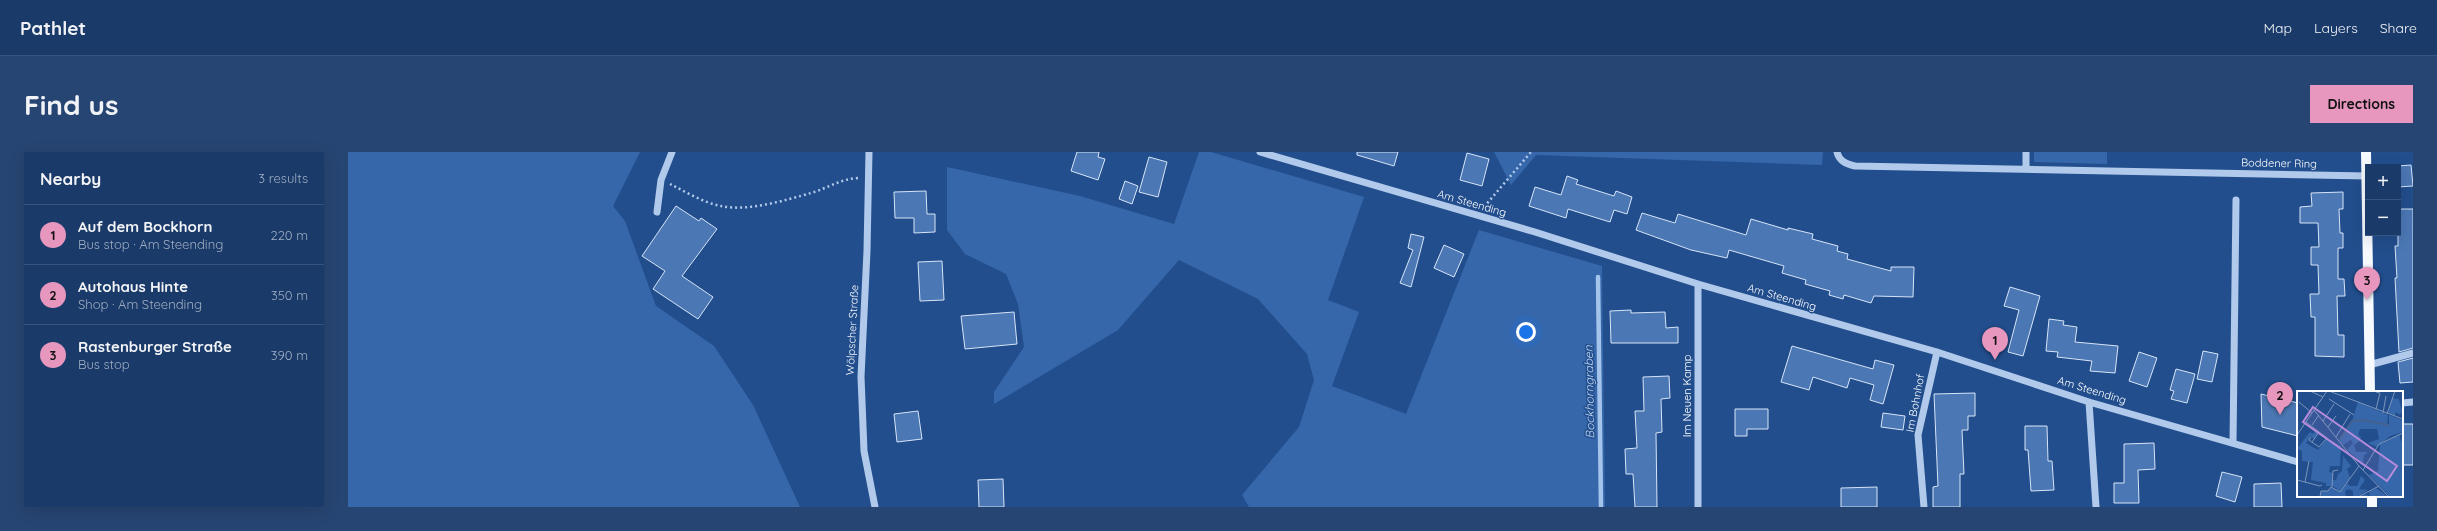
<!DOCTYPE html>
<html lang="en">
<head>
<meta charset="utf-8">
<style>
  :root { --surface:#1a3a6a; --page:#274572; --text:#f1f3f6; --muted:#9fadc1; --line:#38547e; --accent:#e797bd }
  body { margin:0; font-family:Quicksand,sans-serif; background:var(--page); color:var(--text) }
  .controls { position:absolute; right:12px; top:12px; display:grid; overflow:hidden; border-radius:0px; box-shadow:0 4px 16px #0002 }
  .controls button { width:36px; height:36px; display:grid; place-items:center; padding:0; border:0; border-bottom:1px solid var(--line); background:var(--surface); color:var(--text); font:20px sans-serif }
  .you { position:absolute; left:1178px; top:180px; width:14px; height:14px; margin:-10px; border:3px solid #fff; border-radius:50%; background:#1a73e8; box-shadow:0 0 0 6px #1a73e833 }
  .badge { display:grid; place-items:center; width:26px; height:26px; border-radius:50%; background:var(--accent); color:#111; font-size:13px; font-weight:700 }
  .pin { position:absolute; translate:-50% -33px; filter:drop-shadow(0 1px 2px #0008) }
  .pin::after { content:''; position:absolute; top:21px; width:14px; height:12px; background:inherit; clip-path:polygon(0 0,100% 0,50% 100%) }
  .list { margin:0; padding:0; list-style:none }
  h2 { display:flex; justify-content:space-between; align-items:center; height:52px; margin:0; padding:0 16px; font-size:17px }
  h2 small { font-size:13px; font-weight:400; color:var(--muted) }
  .list li { display:grid; grid-template-columns:26px 1fr auto; gap:12px; align-items:center; box-sizing:border-box; height:60px; padding:0 16px; border-top:1px solid var(--line) }
  .list b { display:block; font-size:15px; white-space:nowrap }
  .list p { margin:0; font-size:13px; white-space:nowrap; color:var(--muted) }
  .list em { font-size:13px; font-style:normal; color:var(--muted) }
  .map { position:relative; flex:none; width:2065px; height:355px; overflow:hidden; border-radius:0px }
  header { display:flex; align-items:center; gap:24px; box-sizing:border-box; height:56px; padding:0 20px; background:var(--surface); border-bottom:1px solid var(--line) }
  header strong { font-size:19px }
  nav { display:flex; gap:22px; margin-inline-start:auto; font-size:14px }
  .intro { display:flex; align-items:center; justify-content:space-between; box-sizing:border-box; height:96px; padding:0 24px }
  h1 { margin:0; font-size:28px }
  .button { padding:10px 18px; border-radius:0px; background:var(--accent); color:#111; font-size:14px; font-weight:700 }
  main { display:flex; gap:24px; padding:0 24px }
  aside { flex:1; background:var(--surface); border-radius:0px; box-shadow:0 4px 16px #0002 }
  .map>svg:first-child { display:block }
  .green { fill:#3667aa }
  .lines { fill:none; stroke-linecap:round; stroke-linejoin:round }
  .stream { stroke:#a5c4ec; stroke-width:4.5 }
  .building { fill:#4b77b4; stroke:#d6e5f8 }
  .path { stroke:#b1caeb; stroke-width:2.5; stroke-dasharray:2 3; stroke-linecap:butt }
  .minor { stroke:#b1caeb; stroke-width:7 }
  .major { stroke:#f6f9fe; stroke-width:10 }
  .labels { text-anchor:middle; dominant-baseline:central; stroke-width:3; stroke-linejoin:round; paint-order:stroke }
  .street-label { font-size:11px; fill:#fff; stroke:#224e8d }
  .water-label { font-size:12px; font-style:italic; fill:#bdd4f2; stroke:#224e8d }
  .inset-river { fill:none; stroke:#436290; stroke-width:2 }
  .inset-road { fill:none; stroke:#7a95bb; stroke-width:1 }
  .view { fill:#b68bdc; fill-opacity:0.15; stroke:#b68bdc; stroke-width:2 }
  .inset-edge { fill:none; stroke:#fff; stroke-width:2 }
</style>
</head>
<body>
<header>
<strong>Pathlet</strong>
<nav><a>Map</a><a>Layers</a><a>Share</a></nav>
</header>
<div class="intro"><h1>Find us</h1><a class="button">Directions</a></div>
<main>
<aside>
<h2>Nearby<small>3 results</small></h2>
<ul class="list">
<li><span class="badge">1</span><div><b>Auf dem Bockhorn</b><p>Bus stop · Am Steending</p></div><em>220 m</em></li>
<li><span class="badge">2</span><div><b>Autohaus Hinte</b><p>Shop · Am Steending</p></div><em>350 m</em></li>
<li><span class="badge">3</span><div><b>Rastenburger Straße</b><p>Bus stop</p></div><em>390 m</em></li>
</ul>
</aside>
<div class="map">
<svg width="2065" height="355" viewBox="0 0 2065 355">
  <rect width="100%" height="100%" fill="#224e8d"/>
  <path class="green" d="M0,0H292L265,54L277,69L308,154L366,194L405,253L452,355H0Z
    M851,0H863L1016,45L980,148L1011,160L984,234L1058,262L1131,78L1254,114L1257,355H901L894,343L951,275L966,228L959,202L910,147L831,108L770,178L646,252V240L676,195L670,152L658,122L617,102L599,78V15L732,44L826,72Z
    M1146,0H1475L1474,13L1188,3L1163,33Z
    M1686,0H1759V12L1686,10Z"/>
  <g class="lines">
    <path class="stream" d="M1250,125L1253,355"/>
  </g>
  <path class="building" d="M729,0H751L750,5L757,7L750,28L723,19Z
    M1009,0H1050L1046,14L1009,3Z
    M1119,1L1141,7L1134,34L1112,28Z
    M801,5L819,10L810,45L791,40Z
    M2063,13L2065,34L2050,35V14Z
    M1219,24L1230,28L1228,32L1266,44L1268,39L1284,45L1279,62L1266,58L1262,70L1220,57L1218,66L1181,54L1187,35L1213,43Z
    M777,29L790,34L784,52L771,47Z
    M578,39L579,62H587V80L566,81V66H547L546,40Z
    M1995,40V57H1991L1992,81H1995V96H1990V127H1996L1997,144H1989L1990,183H1996V205L1967,204V165H1963L1962,142H1971L1970,113H1963V95H1971L1970,71H1952V55L1964,54L1963,41Z
    M328,54L351,69L353,66L369,77L334,124L365,145L350,167L305,137L317,119L294,104Z
    M2050,57H2065V196L2051,200L2047,126H2049L2047,94H2050Z
    M1294,61L1327,71L1330,62L1398,83L1403,67L1440,78V76L1465,82L1464,87L1490,94L1489,99L1500,102L1499,107L1543,119V115H1566L1565,145L1526,144L1523,151L1496,143L1495,147L1481,143L1482,139L1457,132L1458,128L1434,121L1436,114L1381,98L1379,106L1343,98L1288,78Z
    M1063,82L1076,85L1063,135L1052,131L1065,98L1060,96Z
    M1096,93L1116,102L1106,125L1086,116Z
    M594,109L596,148L572,149L570,110Z
    M1662,135L1692,144L1675,204L1660,200L1671,158L1656,154Z
    M1283,158V161L1317,160L1318,176L1330,175V191H1263L1262,159Z
    M666,160L669,192L617,197L613,164Z
    M1701,167L1716,169L1715,173L1729,175L1727,190L1770,194L1767,221L1742,219L1744,209L1709,205L1710,200L1698,199Z
    M1444,194L1525,217L1527,208L1546,213L1535,252L1522,248L1526,233L1502,226L1499,236L1465,225L1461,238L1433,230Z
    M1855,199L1870,202L1864,230L1849,227Z
    M1791,200L1809,206L1799,235L1781,229Z
    M2065,206V230L2052,231L2050,210Z
    M1828,217L1847,222L1839,251L1823,247L1826,239L1822,238Z
    M1321,224L1322,246L1313,247L1314,280L1308,281L1309,355H1287L1285,322H1278L1277,297L1289,296L1287,259H1296L1295,225Z
    M1627,241V264H1620V278H1614L1616,322H1612V355H1585V335L1590,334L1586,242Z
    M1913,242L1950,251V284L1914,275Z
    M1387,257H1420V277H1399V284H1387Z
    M570,259L574,287L549,290L546,262Z
    M1535,261L1557,264L1555,278L1533,275Z
    M2054,272H2065V313H2054Z
    M1677,274H1699L1700,309H1704L1706,338L1683,339L1680,298H1677Z
    M1806,291L1807,317L1790,318L1791,351H1766V331H1776V292Z
    M1874,320L1894,325L1887,350L1868,344Z
    M655,327L656,355H631L630,328Z
    M1933,331L1934,355H1906V332Z
    M1529,335V355H1493V336Z"/>
  <g class="lines">
    <path class="path" d="M322,32C338,40 356,51 373,54C399,60 438,48 463,41C480,36 492,27 510,26
      M1136,55L1183,0"/>
    <path class="minor" d="M521,0L519,99L513,225L516,299L527,355
      M912,0L1187,80L1350,132L1589,200L1741,250L1950,310
      M1489,0C1491,9 1498,12 1507,14L2019,24
      M1678,0V16
      M309,60L313,28L324,0
      M1350,132V355
      M2021,213L2065,201
      M1741,250L1748,355
      M2054,251L2065,250
      M1885,291L1888,48
      M1576,355L1570,283L1589,200"/>
    <path class="major" d="M2018,0L2022,240
      M2024,344V355"/>
  </g>
  <g class="labels">
    <g class="street-label">
      <text transform="translate(1931 11) rotate(1)">Boddener Ring</text>
      <text transform="translate(1124 51) rotate(16)">Am Steending</text>
      <text transform="translate(1434 145) rotate(16)">Am Steending</text>
      <text transform="translate(504 178) rotate(-87)">Wölpscher Straße</text>
      <text transform="translate(1744 238) rotate(17)">Am Steending</text>
      <text transform="translate(1339 244) rotate(-90)">Im Neuen Kamp</text>
      <text transform="translate(1567 251) rotate(-79)">Im Bohnhof</text>
    </g>
    <g class="water-label">
      <text transform="translate(1241 240) rotate(-91)">Bockhorngraben</text>
    </g>
  </g>
  <g transform="translate(1949 239)">
    <rect width="106" height="106" fill="#224e8d"/>
    <path d="M95,7L102,8L106,25L104,21L103,24L99,21L98,25L91,23ZM61,11L91,24L90,34H92V24L106,29V41L93,45L80,56L71,52L82,48L80,38H63L61,44L64,46L63,50L57,54L59,61H71L67,64L66,72L50,59L56,52L54,49L46,54L42,49L55,30ZM19,39L22,41L17,48L14,45L9,52L21,59L30,47L44,55L43,75H33L32,81L36,82V89H39L41,83L45,80L46,65L54,75L50,78L53,87L42,100L36,95H29V92L14,89L16,71L5,70V60L0,58L13,41L16,43ZM102,43L106,55V106H93L72,84L81,80L83,53ZM64,85L68,89L62,98L71,99L60,106H56V100L52,98L48,100L49,106H24V100H30L35,96L41,101L50,92L53,95H60ZM79,97L91,106H62L68,103L73,105L72,101Z" fill="#3667aa"/>
    <path class="inset-river" d="M43,48L55,30L65,29L92,34"/>
    <path class="inset-road" d="M13,0L26,6M32,0L106,28M32,8L57,24M2,11L15,22M79,18L83,2L79,1M17,19L62,75L92,106M86,22L89,5M90,23L98,0M26,30L37,13M9,31L30,47L22,56L12,49L14,46M15,34L22,24M31,36L39,25M0,44L30,0M39,46L53,23M15,51L22,41M66,79L82,53L106,42M0,89L23,95L25,94M8,91L12,70M35,96L36,80L41,79M23,106L24,100H31L34,96L43,101L62,75M61,106L82,95"/>
    <path class="view" d="M16,16L100,75L90,90L6,31Z"/>
    <rect width="106" height="106" class="inset-edge"/>
  </g>
</svg>
<div class="controls">
<button>+</button>
<button>−</button>
</div>
<div class="you"></div>
<div class="pin badge" style="left:1647px;top:208px">1</div>
<div class="pin badge" style="left:1932px;top:263px">2</div>
<div class="pin badge" style="left:2019px;top:148px">3</div>
</div>
</main>
</body>
</html>
